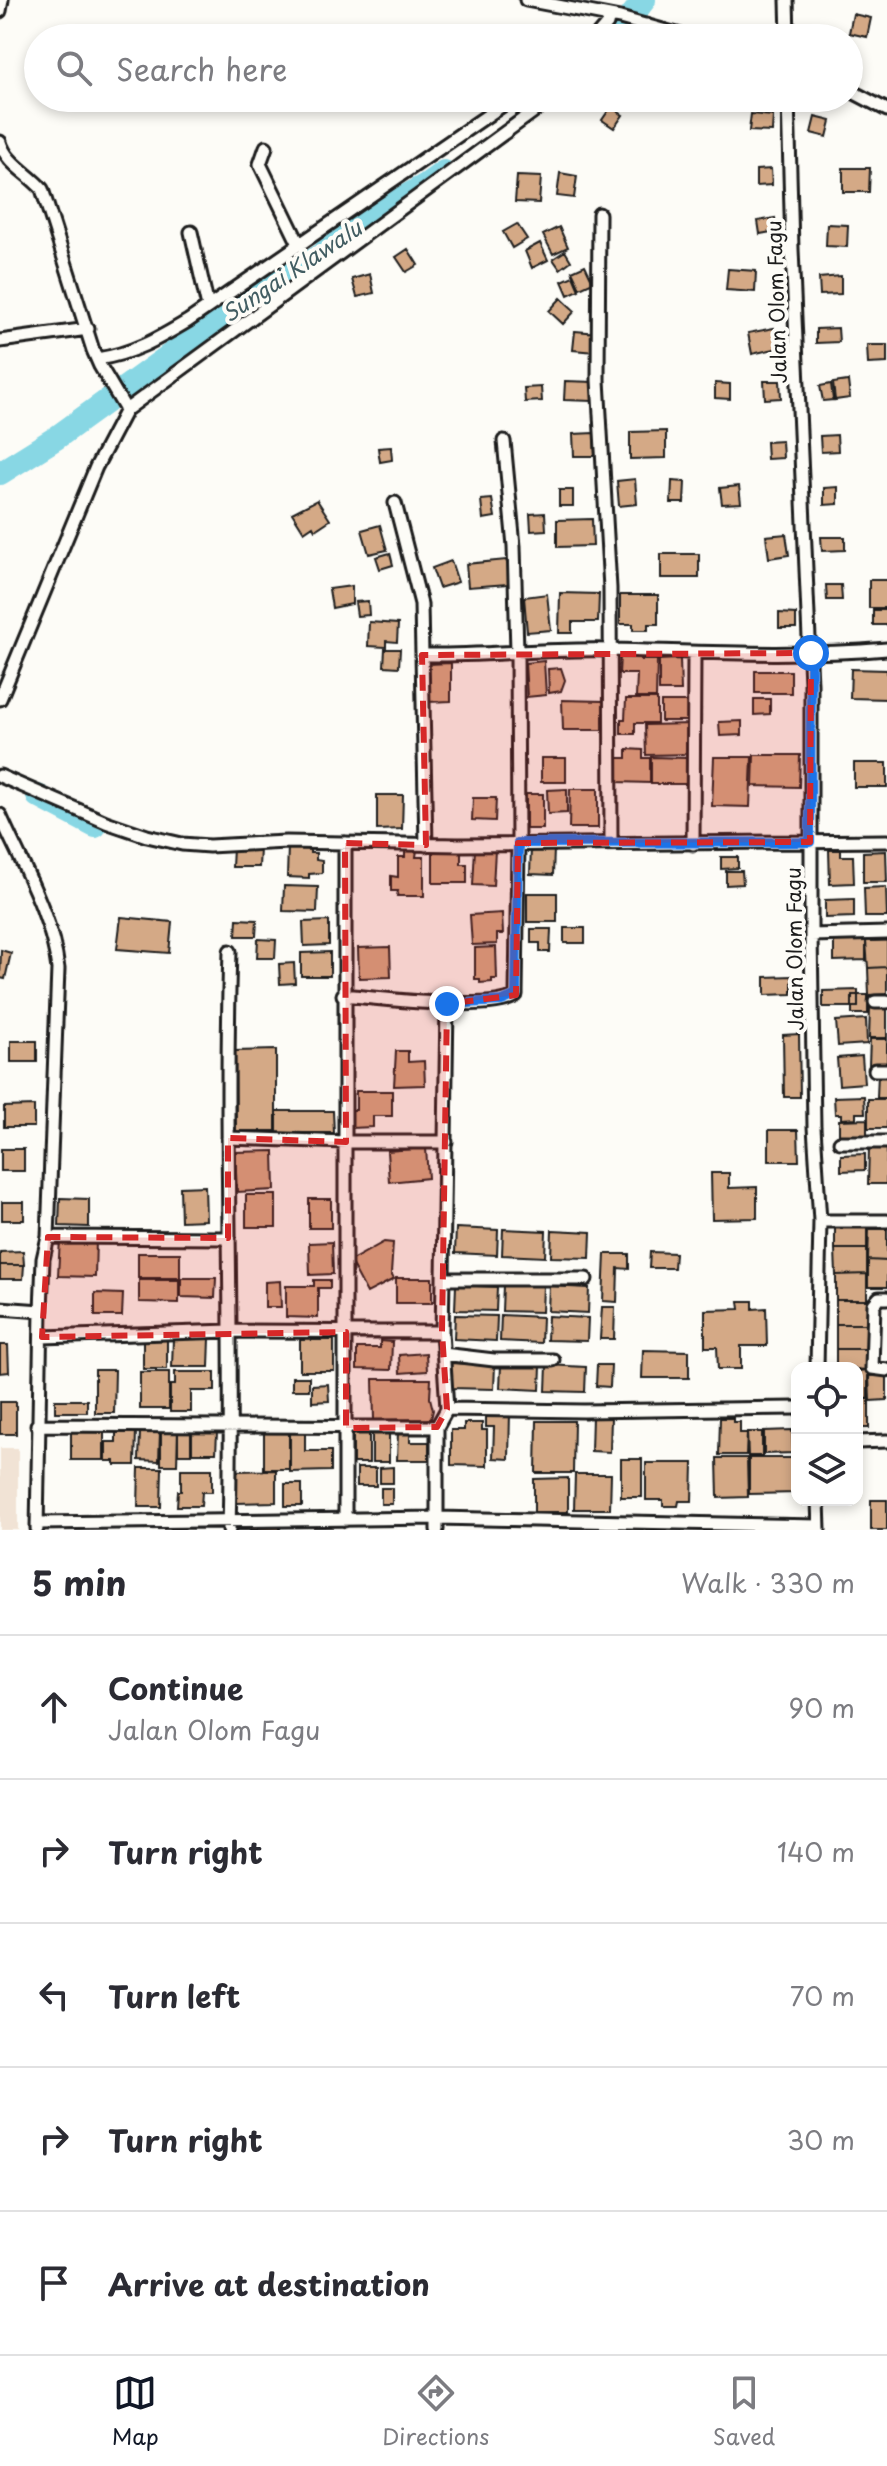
<!DOCTYPE html>
<html lang="en">
<head>
<meta charset="utf-8">
<style>
  :root { --surface:#fff; --page:#f2f2f3; --text:#2b2b33; --muted:#7c7c81; --line:#e1e1e2; --accent:#111827 }
  body { margin:0; font-family:"Playpen Sans",sans-serif; background:var(--page); color:var(--text) }
  .controls { position:absolute; right:24px; bottom:24px; display:grid; overflow:hidden; border-radius:16px; box-shadow:0 4px 12px #0003 }
  .controls button { width:72px; height:72px; display:grid; place-items:center; padding:0; border:0; border-bottom:2px solid var(--line); background:var(--surface); color:var(--text); font:40px sans-serif }
  .stop { position:absolute; width:24px; height:24px; margin:-18px; border:6px solid #1a73e8; border-radius:50%; background:#fff }
  .stop.end { background:#1a73e8; border-color:#fff; box-shadow:0 2px 8px #0008 }
  .list { margin:0; padding:0; list-style:none }
  h2 { display:flex; justify-content:space-between; align-items:center; height:104px; margin:0; padding:0 32px; font-size:34px }
  h2 small { font-size:26px; font-weight:400; color:var(--muted) }
  .list li { display:grid; grid-template-columns:52px 1fr auto; gap:24px; align-items:center; box-sizing:border-box; height:144px; padding:0 32px; border-top:2px solid var(--line) }
  .list b { display:block; font-size:30px; white-space:nowrap }
  .list p { margin:0; font-size:26px; white-space:nowrap; color:var(--muted) }
  .list em { font-size:26px; font-style:normal; color:var(--muted) }
  .icon { flex:none; width:44px; height:44px; fill:none; stroke:currentColor; stroke-width:2; stroke-linecap:round; stroke-linejoin:round }
  .map { position:relative; flex:none; width:887px; height:1530px; overflow:hidden }
  .search { position:absolute; background:var(--surface); box-shadow:0 4px 12px #0003; left:24px; right:24px; top:24px; height:88px; display:flex; align-items:center; gap:20px; box-sizing:border-box; padding:0 28px; border-radius:44px; color:var(--muted); font-size:30px }
  .sheet { height:824px; background:var(--surface) }
  nav { display:flex; justify-content:space-around; align-items:center; box-sizing:border-box; height:112px; border-top:2px solid var(--line); background:var(--surface); font-size:22px; color:var(--muted) }
  nav a { display:grid; justify-items:center; gap:4px }
  nav .on { color:var(--accent) }
  .map>svg:first-child { display:block }
  .built { fill:#f1e3d5 }
  .lines { fill:none; stroke-linecap:round; stroke-linejoin:round }
  .river { stroke:#88d7e4; stroke-width:24 }
  .building { fill:#d4a986; stroke:#1c1c1c; stroke-width:2 }
  .street-casing { stroke:#1c1c1c; stroke-width:17 }
  .street { stroke:#fdfcf7; stroke-width:11 }
  .route { stroke:#1a73e8; stroke-width:10 }
  .marked { fill:#d62828; fill-opacity:0.2; stroke:#d62828; stroke-width:6; stroke-dasharray:16 10; stroke-linejoin:round }
  .labels { text-anchor:middle; dominant-baseline:central; stroke-width:8; stroke-linejoin:round; paint-order:stroke }
  .street-label { font-size:20px; fill:#1c1c1c; stroke:#fdfcf7 }
  .water-label { font-size:22px; font-style:italic; fill:#425d62; stroke:#fdfcf7 }
</style>
</head>
<body>
<div class="map">
<svg width="887" height="1530" viewBox="0 0 887 1530">
  <rect width="100%" height="100%" fill="#fdfcf7"/>
  <filter id="ink" filterUnits="userSpaceOnUse"><feTurbulence type="fractalNoise" baseFrequency=".0125" numOctaves="2"/><feDisplacementMap in="SourceGraphic" scale="16" xChannelSelector="R" yChannelSelector="G"/><feConvolveMatrix kernelMatrix="1 2 1 2 8 2 1 2 1" color-interpolation-filters="sRGB"/></filter>
  <g filter="url(#ink)">
    <path class="built" d="M0,1448H18V1530H0Z"/>
    <g class="lines">
      <path class="river" d="M615,38L644,0
        M0,473L56,438L231,311L322,255L343,232L426,185L444,172
        M38,796L95,826"/>
    </g>
    <path class="building" d="M853,14L871,18L867,37L849,33Z
      M388,98H420V104L387,103Z
      M611,107L623,115L614,128L602,120Z
      M751,114L773,116L772,132L749,131Z
      M815,117L831,121L827,137L811,133Z
      M843,168H870L869,192H843Z
      M771,169L772,185L756,186V170Z
      M560,173L577,176L574,198L557,196Z
      M517,176L541,177L539,203L515,202Z
      M775,218L777,231L760,234L758,221Z
      M517,224L527,239L512,248L503,232Z
      M827,224L848,225L847,247L826,246Z
      M559,227L568,247L553,254L543,235Z
      M540,243L548,260L532,268L525,251Z
      M408,249L418,265L406,272L396,257Z
      M565,251L571,261L560,269L553,259Z
      M585,265L593,282L580,288L572,271Z
      M728,269L756,271L755,292L726,290Z
      M370,274L374,293L357,297L352,279Z
      M573,276L579,290L568,295L562,281Z
      M841,276V294L820,295L819,278Z
      M561,298L575,311L563,324L549,311Z
      M774,328L779,348L752,354L748,333Z
      M838,328L839,342L816,343V329Z
      M575,331L598,333L595,352L573,350Z
      M867,345H887V363L868,364Z
      M565,381L594,382L593,401L564,400Z
      M764,381H780L781,398L765,399Z
      M848,381L850,398L835,400L833,383Z
      M715,383L730,384V399L715,398Z
      M831,384L833,400L823,401L820,386Z
      M541,387L542,401L525,402L524,388Z
      M666,431V458L630,459V432Z
      M594,433L595,456H574L573,434Z
      M837,435L838,451L821,452L820,436Z
      M782,441L783,458L767,459L766,442Z
      M391,447L392,460L380,462L378,448Z
      M635,479L637,504L619,506L617,481Z
      M672,481L685,482L684,503H671Z
      M739,486L741,503L722,504L720,488Z
      M838,487V504L824,505V488Z
      M559,490H573V506H559Z
      M492,499L495,517L483,519L481,500Z
      M317,500L330,520L315,530L313,526L304,532L292,513Z
      M545,513L546,530L531,531L530,514Z
      M592,519L593,546L557,547V520Z
      M380,525L387,550L369,554L362,530Z
      M786,534L789,555L769,558L766,536Z
      M821,537H845V550L822,551Z
      M390,553L393,565L380,569L376,557Z
      M661,554H699V578H661Z
      M506,560L510,572L508,584L468,587L466,564Z
      M451,561L458,582L439,588L432,568Z
      M869,580H887V608H869Z
      M826,585H841L842,600H827Z
      M352,586V604L332,608L329,589Z
      M560,593L599,594L598,622H572V633H559Z
      M547,594L551,630L527,632L524,597Z
      M620,595H658V624H648V630H633V624H620Z
      M368,601L369,615L357,616L355,602Z
      M873,610H887V625H873Z
      M779,613L796,614V628H779Z
      M369,622L398,624L397,642L386,641V647L368,646Z
      M385,649H400L399,667L384,666Z
      M620,655H641V660H657L656,698H636L637,674H619Z
      M680,659L681,691H659V660Z
      M544,661L546,695L527,697L525,663Z
      M451,663V701L428,702V664Z
      M561,668L565,680L561,691L549,693L548,669Z
      M851,669L887,670V699L850,698Z
      M755,671H791V693H755Z
      M626,699H657V723H635V734H621V719H625Z
      M754,699H770V714L754,715Z
      M562,700L604,701L606,730H563Z
      M661,702H693V721H661Z
      M742,721V735L720,736L719,722Z
      M692,724L693,754L646,755L645,725Z
      M627,749L643,750V758H650V783L617,782L618,758H627Z
      M754,755H800L799,787L753,786Z
      M651,757L688,758L687,766H691V778H687V784H651Z
      M714,757H752L750,807L712,806Z
      M541,758H566V782H541Z
      M854,763H887V787H854Z
      M567,789V813L548,814L547,790Z
      M570,789H598V828H569Z
      M526,794H543V829H526Z
      M377,795H403L402,829L377,830Z
      M473,798H496L495,821L472,820Z
      M288,846L310,847V853H316V860L322,861V873L309,874V878L287,877Z
      M233,848L260,849L259,867H232Z
      M531,848L554,849L553,875L530,874Z
      M475,849L495,850L493,886L473,885Z
      M405,850H417L416,857H424V896H397L398,891H391V876L398,877V857H405Z
      M433,850H461V864H467V883H433Z
      M829,850H841V856H853L854,883L830,884Z
      M886,851L887,882H863V852Z
      M721,857H738V868L721,869Z
      M726,871H742L743,884L726,885Z
      M284,886L318,887L317,912L283,911Z
      M886,887L887,917H865L864,888Z
      M527,893H557V922H527Z
      M854,899V917L825,918V900Z
      M502,913L503,934H497V944L472,945L470,915Z
      M121,917L172,922L169,953L117,949Z
      M237,919L257,920L256,936H236Z
      M329,921V945L304,946L303,922Z
      M564,928H585V943H564Z
      M531,929H551L550,952H540V943H531Z
      M866,935V960L834,961V936Z
      M258,939L276,940L275,958H257Z
      M887,940V967L868,968L866,941Z
      M390,947L391,977L359,978L358,948Z
      M496,947L497,979H492V982L480,983V979H475V948Z
      M1,950L11,953L5,979L0,978Z
      M330,952V976H301V953Z
      M294,963L295,983L280,984L279,964Z
      M887,967V994L869,995L868,968Z
      M792,976V994L765,995V977Z
      M858,990V1007H823V991Z
      M852,995H868V1014H852Z
      M870,1008H887V1038H869Z
      M866,1019L867,1044L838,1046L836,1021Z
      M799,1034L800,1097H784L783,1035Z
      M870,1039H887V1065H869Z
      M11,1041H37V1062H11Z
      M276,1050V1131H236L235,1051Z
      M396,1051H408V1062L424,1061L425,1085L394,1086Z
      M862,1056L864,1083L839,1085L837,1058Z
      M878,1073H887V1098H877Z
      M356,1091H392V1116H373V1127L351,1128V1110H356Z
      M864,1096L865,1113H856V1118L841,1119V1114H835L834,1097Z
      M868,1099H887V1128H868Z
      M34,1106V1127H4V1107Z
      M277,1111H333L334,1133H277Z
      M867,1119V1137L839,1138V1120Z
      M769,1130H798L799,1161H769Z
      M426,1148L428,1178L389,1182L387,1151Z
      M869,1148L887,1149L886,1184H868Z
      M1,1149H24V1171H1Z
      M274,1151L275,1190L237,1192L235,1152Z
      M865,1154V1170L841,1171V1155Z
      M711,1173H729V1188L757,1187V1218L712,1219Z
      M205,1186L206,1220L181,1221L180,1187Z
      M246,1195H276V1227H246Z
      M60,1198L89,1199V1227L59,1226Z
      M309,1199H331V1228H309Z
      M2,1202H24V1220H2Z
      M835,1226H867V1249H835Z
      M456,1228L498,1230L497,1255L455,1253Z
      M503,1229L546,1231L545,1257L502,1255Z
      M869,1229H887V1261L868,1260Z
      M552,1230L591,1232L590,1258L551,1257Z
      M60,1238L96,1239L95,1277L58,1276Z
      M332,1242L333,1274L310,1275L309,1243Z
      M384,1242L393,1243L391,1274L394,1279L367,1293L350,1261Z
      M835,1249H867V1274L836,1275Z
      M23,1251L24,1265H0V1252Z
      M650,1252L675,1253L674,1268H649Z
      M138,1253H180V1278H138Z
      M605,1254H629V1269L618,1268L617,1302L603,1301Z
      M868,1260L887,1261V1287H868Z
      M0,1265H24L23,1279H0Z
      M867,1274V1300H836V1275Z
      M181,1278H216L215,1298L181,1297Z
      M396,1278H432V1303H396Z
      M139,1280H179V1303L139,1302Z
      M314,1280H330V1288H318V1318L286,1317V1286H314Z
      M280,1281L281,1307H265V1282Z
      M456,1285L497,1287L496,1311L455,1310Z
      M503,1285L543,1286L542,1312L502,1311Z
      M549,1286L589,1288L588,1313L548,1311Z
      M95,1293L123,1294L122,1316H95Z
      M836,1300H867L868,1324H836Z
      M739,1301H753V1309L766,1308L767,1346H741V1369H718L717,1347H705V1310L740,1309Z
      M602,1307H615L614,1339H600Z
      M455,1315L497,1316L496,1341L454,1339Z
      M501,1315L542,1317L541,1343L500,1341Z
      M548,1316L588,1318L587,1341L547,1340Z
      M836,1324H868V1349H836Z
      M304,1334H313L312,1340H334V1371H300V1340H304Z
      M173,1338H210L209,1367H172Z
      M143,1340H167V1369H143Z
      M380,1341L392,1342L391,1370L357,1369V1348H380Z
      M0,1345H8L9,1372L0,1373Z
      M836,1349H868V1370L836,1368Z
      M643,1350L689,1351V1378H642Z
      M426,1353L427,1371L400,1373L399,1355Z
      M451,1363L495,1365L494,1389L450,1388Z
      M501,1365L541,1366L540,1390L500,1388Z
      M547,1365L586,1367L585,1392L546,1391Z
      M597,1365H611L610,1387L596,1386Z
      M95,1370H115L114,1413H95Z
      M868,1370V1398H857V1371Z
      M140,1372H169V1409H140Z
      M175,1372H215V1391H191V1412H170V1385H175Z
      M887,1375V1400L870,1401L869,1376Z
      M292,1377H309V1390H292Z
      M373,1379H431L430,1398L433,1410L431,1419L374,1420Z
      M328,1384L329,1401L312,1402V1385Z
      M857,1399H869V1428H857Z
      M55,1400H87V1412H55Z
      M0,1402H16V1434H0Z
      M486,1410L510,1411L509,1459L493,1458L494,1427H486Z
      M600,1413H610L611,1417L610,1452L591,1451L592,1416L600,1417Z
      M720,1418H733V1422H740V1433H747L746,1455H719Z
      M537,1421H574L573,1473H536Z
      M464,1423H482V1430H487V1466L451,1465V1430H464Z
      M71,1429H104V1460H71Z
      M161,1429H178L177,1465H161Z
      M353,1429H369V1463H353Z
      M389,1429V1462H372V1430Z
      M116,1430H136L135,1465H115V1461H106V1442H116Z
      M792,1430L793,1453L764,1454V1431Z
      M264,1431H289V1469H264Z
      M140,1432H160L159,1461L139,1460Z
      M192,1432H217L216,1453H192Z
      M290,1432H305V1451H331V1471L290,1472Z
      M398,1432H410V1442H429V1460H397Z
      M747,1432H762V1456H748Z
      M178,1433H191V1454H178Z
      M717,1458H747L748,1497L718,1498Z
      M749,1458H797V1493L749,1494Z
      M621,1459H642V1497H621Z
      M646,1463H693L692,1501H679L678,1506H663V1500H646Z
      M393,1467V1483H380V1468Z
      M139,1468H162L161,1507H138Z
      M357,1468H376V1486H357Z
      M181,1469H212V1492H202L201,1506H177L178,1491H181Z
      M276,1470V1502L237,1503V1471Z
      M575,1474H611L610,1509H574Z
      M568,1478V1512H534V1479Z
      M285,1484H302V1506H285Z
      M381,1488H392V1504H381Z
      M871,1500H887V1530H871Z
      M280,1525V1530H237V1526Z"/>
    <g class="lines">
      <defs>
        <path id="street" d="M526,0L620,18L691,38
          M787,0L788,38
          M0,11L2,0
          M595,38L607,24L609,16
          M633,38L647,25
          M849,90L887,110
          M788,98L792,249L811,684V935L814,1127L820,1221L817,1368
          M0,142C6,163 28,173 42,189L93,350L100,366L126,410
          M266,147L260,164L299,244
          M599,214L598,380L610,588L611,842
          M191,232L208,307
          M0,341L88,329
          M97,359C132,354 158,339 188,321L513,98
          M395,503L421,604L422,655C485,656 548,648 612,650C704,652 795,657 887,649
          M422,655L426,845
          M0,699L96,467L126,410L552,98
          M0,776L106,822L147,836L182,844L209,846L286,842L459,845L887,841
          M0,815C22,865 52,915 58,969L48,1237L43,1259L41,1311L37,1529
          M693,844L694,654
          M811,935L887,933
          M343,995C376,998 494,1013 516,995L518,843L517,651L514,546L504,441
          M875,1002H887
          M875,1070H887
          M228,1138L346,1142H446
          M840,1142H887
          M820,1221H887
          M48,1237L228,1238
          M443,1279L447,1004
          M887,1298H879L874,1304L872,1368L887,1370
          M0,1308L41,1311
          M42,1337L230,1331L442,1332
          M443,1354L494,1360H553
          M447,1409L584,1411L797,1408
          M37,1425L437,1427
          M857,1442L887,1441
          M818,1500L819,1530
          M345,1520C347,1294 343,1069 345,843
          M37,1523L437,1518L818,1526
          M229,1530C234,1337 224,1144 230,951
          M437,1530V1427L447,1409L442,1332L443,1279H586"/>
      </defs>
      <use href="#street" class="street-casing"/>
      <use href="#street" class="street"/>
    </g>
  </g>
  <g class="lines" filter="url(#ink)">
    <path class="route" d="M447,1004L502,1001L516,995L518,843L810,842L811,653"/>
  </g>
  <path class="marked" d="M811,653L810,842L518,843L516,995L447,1004L442,1332L447,1409L437,1427L346,1428V1332L42,1337L48,1237L228,1238V1138L346,1142L345,843L426,845L422,655Z"/>
  <g class="labels">
    <g class="street-label">
      <text transform="translate(776 302) rotate(-92)">Jalan Olom Fagu</text>
      <text transform="translate(794 949) rotate(-91)">Jalan Olom Fagu</text>
    </g>
    <g class="water-label">
      <text transform="translate(291 270) rotate(-34)">Sungai Klawalu</text>
    </g>
  </g>
</svg>
<div class="controls">
<button><svg class="icon" aria-label="locate" viewBox="0 0 24 24"><circle cx="12" cy="12" r="6"/><path d="M12 2v4M12 18v4M2 12h4M18 12h4"/></svg></button>
<button><svg class="icon" aria-label="layers" viewBox="0 0 24 24"><path d="M12 4l9 5-9 5-9-5zM3 14l9 5 9-5"/></svg></button>
</div>
<div class="stop" style="left:811px;top:653px"></div>
<div class="stop end" style="left:447px;top:1004px"></div>
<div class="search"><svg class="icon" aria-label="search" viewBox="0 0 24 24"><circle cx="10" cy="10" r="6"/><path d="M15 15l6 6"/></svg>Search here</div>
</div>
<section class="sheet">
<h2>5 min<small>Walk · 330 m</small></h2>
<ul class="list">
<li><svg class="icon" aria-label="ahead" viewBox="0 0 24 24"><path d="M12 20V5M6 11l6-6 6 6"/></svg><div><b>Continue</b><p>Jalan Olom Fagu</p></div><em>90 m</em></li>
<li><svg class="icon" aria-label="right" viewBox="0 0 24 24"><path d="M7 20v-9h11M14 6l5 5-5 5"/></svg><div><b>Turn right</b></div><em>140 m</em></li>
<li><svg class="icon" aria-label="left" viewBox="0 0 24 24"><path d="M17 20v-9H6M10 6l-5 5 5 5"/></svg><div><b>Turn left</b></div><em>70 m</em></li>
<li><svg class="icon" aria-label="right" viewBox="0 0 24 24"><path d="M7 20v-9h11M14 6l5 5-5 5"/></svg><div><b>Turn right</b></div><em>30 m</em></li>
<li><svg class="icon" aria-label="arrive" viewBox="0 0 24 24"><path d="M6 21V4h12l-3 4 3 4H6"/></svg><div><b>Arrive at destination</b></div></li>
</ul>
</section>
<nav>
<a class="on"><svg class="icon" aria-label="map" viewBox="0 0 24 24"><path d="M3 6l6-2 6 2 6-2v14l-6 2-6-2-6 2zM9 4v14M15 6v14"/></svg>Map</a>
<a><svg class="icon" aria-label="directions" viewBox="0 0 24 24"><path d="M12 3l9 9-9 9-9-9zM9 14v-3h6M13 9l2 2-2 2"/></svg>Directions</a>
<a><svg class="icon" aria-label="saved" viewBox="0 0 24 24"><path d="M7 4h10v16l-5-4-5 4z"/></svg>Saved</a>
</nav>
</body>
</html>
